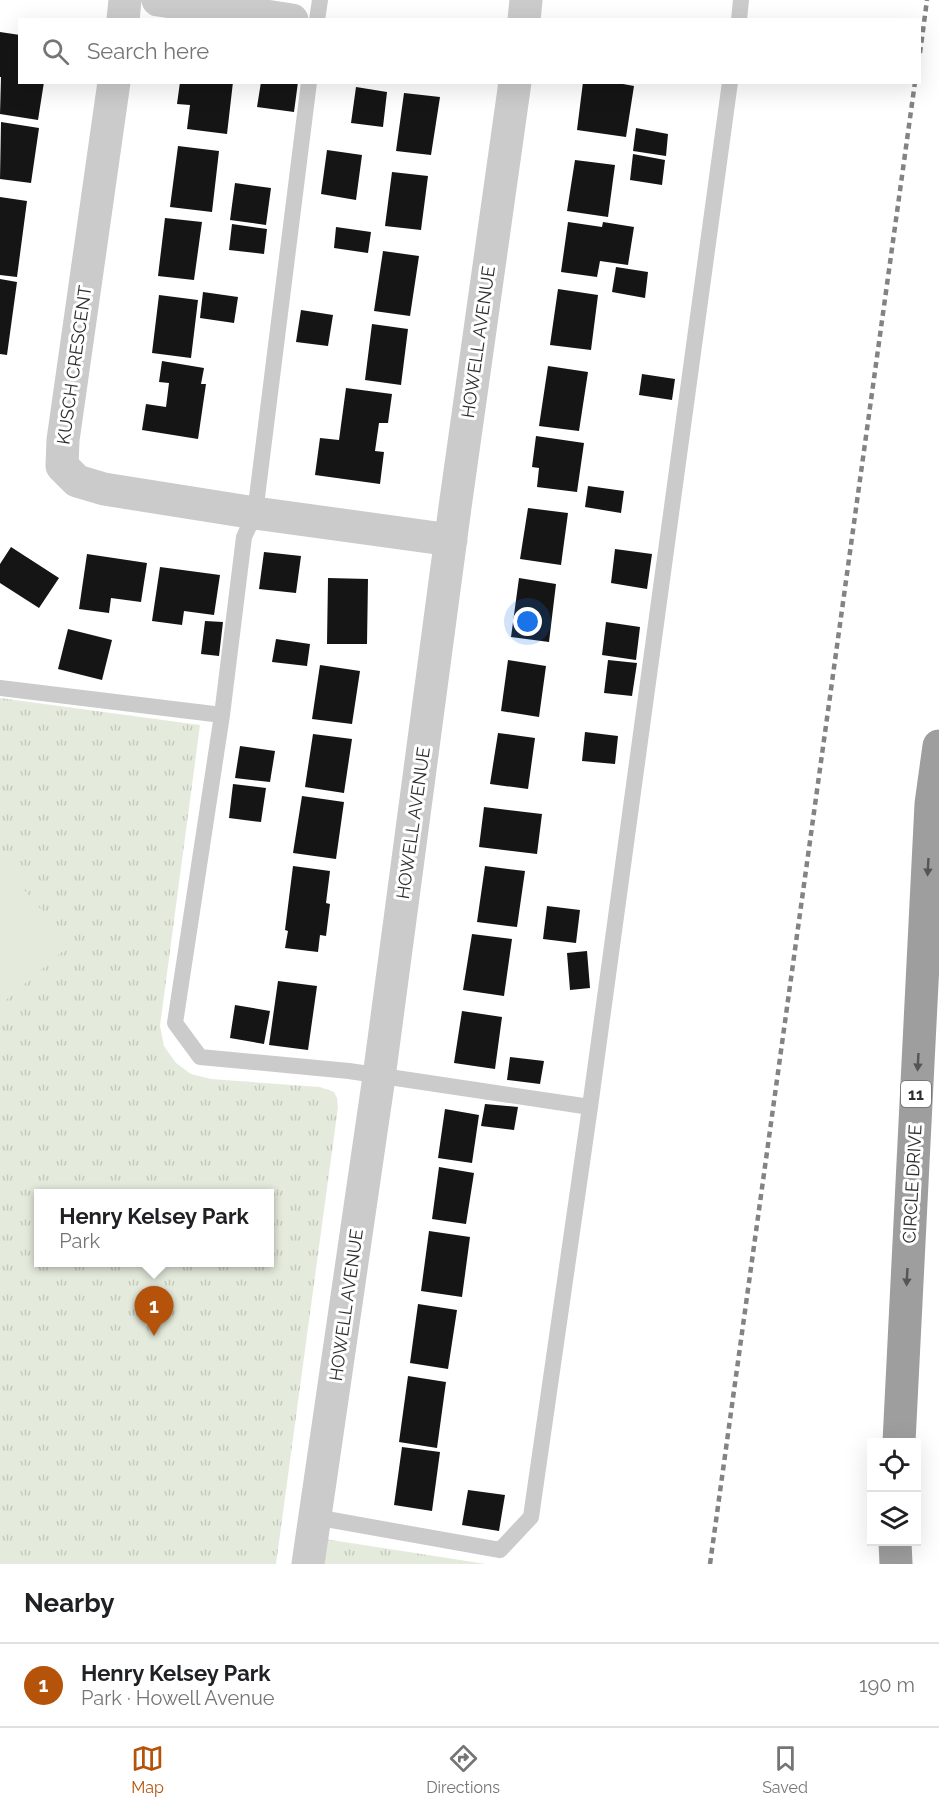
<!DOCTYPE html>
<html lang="en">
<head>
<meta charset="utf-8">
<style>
  :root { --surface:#fff; --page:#f6f6f6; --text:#202124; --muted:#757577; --line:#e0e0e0; --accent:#b45309 }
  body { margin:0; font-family:Raleway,sans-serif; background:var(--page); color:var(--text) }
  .controls { position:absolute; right:18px; bottom:18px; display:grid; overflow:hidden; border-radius:0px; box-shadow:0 6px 24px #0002 }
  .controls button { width:54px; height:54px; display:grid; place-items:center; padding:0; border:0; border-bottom:2px solid var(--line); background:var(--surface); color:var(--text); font:30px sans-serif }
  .you { position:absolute; left:528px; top:622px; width:21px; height:21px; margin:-15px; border:4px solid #fff; border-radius:50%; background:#1a73e8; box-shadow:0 0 0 9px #1a73e833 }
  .badge { display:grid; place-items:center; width:39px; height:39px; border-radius:50%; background:var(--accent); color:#fff; font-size:20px; font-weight:700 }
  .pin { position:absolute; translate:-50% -50px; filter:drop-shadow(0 2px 3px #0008) }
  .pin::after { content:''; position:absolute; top:32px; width:21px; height:18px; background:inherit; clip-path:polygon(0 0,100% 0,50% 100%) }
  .popup { position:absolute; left:34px; top:1189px; width:240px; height:78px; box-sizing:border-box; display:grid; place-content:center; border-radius:0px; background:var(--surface); filter:drop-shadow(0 2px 4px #0005); font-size:20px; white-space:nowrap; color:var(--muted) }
  .popup b { font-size:22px; color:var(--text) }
  .popup::after { content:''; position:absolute; left:50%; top:100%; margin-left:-12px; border:12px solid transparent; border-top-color:var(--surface) }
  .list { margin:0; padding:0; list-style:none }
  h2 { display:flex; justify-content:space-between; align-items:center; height:78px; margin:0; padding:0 24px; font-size:26px }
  h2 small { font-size:20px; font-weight:400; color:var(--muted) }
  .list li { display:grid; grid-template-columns:39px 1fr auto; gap:18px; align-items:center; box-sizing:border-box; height:84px; padding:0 24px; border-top:2px solid var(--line) }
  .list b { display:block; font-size:22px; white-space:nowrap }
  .list p { margin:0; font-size:20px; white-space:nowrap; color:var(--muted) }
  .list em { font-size:20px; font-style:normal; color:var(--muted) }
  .icon { flex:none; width:33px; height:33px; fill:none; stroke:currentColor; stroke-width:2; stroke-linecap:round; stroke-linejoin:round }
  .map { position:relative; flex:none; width:939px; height:1564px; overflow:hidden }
  .search { position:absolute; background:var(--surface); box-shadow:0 6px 24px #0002; left:18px; right:18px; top:18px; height:66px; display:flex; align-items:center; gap:15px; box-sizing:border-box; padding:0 21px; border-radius:0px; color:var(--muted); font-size:22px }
  .sheet { height:162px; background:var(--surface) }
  nav { display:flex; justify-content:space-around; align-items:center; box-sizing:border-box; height:84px; border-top:2px solid var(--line); background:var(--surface); font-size:16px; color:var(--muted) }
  nav a { display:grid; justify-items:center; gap:3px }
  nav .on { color:var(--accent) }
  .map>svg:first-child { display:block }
  .park { fill:url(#park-tufts); fill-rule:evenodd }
  .pitch { fill:#e4ebdc }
  .building { fill:#151515 }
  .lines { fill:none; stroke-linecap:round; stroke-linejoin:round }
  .service { stroke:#cbcbcb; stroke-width:16 }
  .minor { stroke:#cbcbcb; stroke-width:33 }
  .trunk { stroke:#9e9e9e; stroke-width:33 }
  .rail { stroke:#838383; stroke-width:4.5; stroke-dasharray:6 4.5; stroke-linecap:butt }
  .oneway { fill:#555 }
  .labels { text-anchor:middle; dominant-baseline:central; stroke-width:6; stroke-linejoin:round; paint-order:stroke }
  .shield { fill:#fff; stroke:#6d6d6d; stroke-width:1.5 }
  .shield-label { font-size:16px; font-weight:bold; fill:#2e2e2e }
  .street-label { font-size:18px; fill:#2e2e2e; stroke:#fff }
</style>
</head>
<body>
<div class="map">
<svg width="939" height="1564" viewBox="0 0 939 1564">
  <defs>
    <pattern id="park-tufts" width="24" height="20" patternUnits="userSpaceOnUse" patternTransform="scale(1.5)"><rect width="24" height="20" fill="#e4ebdc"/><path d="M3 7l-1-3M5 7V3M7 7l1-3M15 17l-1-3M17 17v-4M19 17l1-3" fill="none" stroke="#c4cabd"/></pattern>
  </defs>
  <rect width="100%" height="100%" fill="#fff"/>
  <path class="park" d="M0,698L200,725L160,1026L164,1046L176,1063L191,1074L211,1079L320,1087L334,1092L337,1098L338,1107L276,1564H0ZM39,1194H270V1262H39Z
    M325,1539L486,1564H322Z"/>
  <path class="pitch" d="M0,862L71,944L0,1005Z"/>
  <path class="building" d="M0,32L20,35V82H44L38,120L0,114L1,77H0Z
    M180,82H233L227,134L187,129L190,105L177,104Z
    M261,82H298L294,112L257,107Z
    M583,82H612L634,86L626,137L577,130Z
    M356,87L387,92L383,127L351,123Z
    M404,93L440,97L431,155L396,151Z
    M1,122L39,128L31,183L0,179Z
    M636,128L668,134L666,156L633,151Z
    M178,146L219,151L212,212L170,207Z
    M327,150L362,155L356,200L321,194Z
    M633,154L665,160L662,185L630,180Z
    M575,160L615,165L608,217L567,211Z
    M392,172L428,176L421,230L385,226Z
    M235,183L271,188L266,225L230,220Z
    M0,197L27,201L17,277L0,275Z
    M165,218L202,222L194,280L158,276Z
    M568,222L602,227L603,222L634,227L628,265L600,261L597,277L561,272Z
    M232,224L267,229L264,254L229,250Z
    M336,227L371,232L368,253L334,248Z
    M383,251L419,256L410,316L374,311Z
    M616,267L648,272L645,298L612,292Z
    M0,279L17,282L7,355L0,354Z
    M558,289L598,295L591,350L550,345Z
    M203,292L238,297L234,323L200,318Z
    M159,295L198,300L191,358L152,353Z
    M301,310L333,315L328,346L296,342Z
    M372,324L408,329L401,385L365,380Z
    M162,361L204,368L201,384H206L198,439L142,430L146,404L166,407L169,383L159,382Z
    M548,366L588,372L579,431L539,426Z
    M642,374L675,379L672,400L639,395Z
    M346,388L392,394L388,423H379L375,451L384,452L380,484L315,475L320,438L339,440Z
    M536,436L584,443L577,492L537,487L539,468L532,467Z
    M588,486L624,491L621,513L585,507Z
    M528,508L568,513L561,565L520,559Z
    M11,547L59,578L39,608L0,583V564Z
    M615,549L652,554L647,589L611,583Z
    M264,552L301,556L296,593L259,589Z
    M87,554L147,563L141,602L111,598L109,613L79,609Z
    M160,567L220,575L214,615L184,611L182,625L152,621Z
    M328,578L368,579L367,644H327Z
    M519,578L556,584L549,642L511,637Z
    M205,621L223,622L219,656L201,654Z
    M606,622L640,627L636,660L602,655Z
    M68,629L112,640L102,680L58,669Z
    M276,639L310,644L307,666L272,662Z
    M508,660L546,666L539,717L501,711Z
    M608,660L637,663L632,696L604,693Z
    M320,665L360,671L352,724L312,719Z
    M585,732L618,736L615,764L582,761Z
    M498,733L535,738L528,789L490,784Z
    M313,734L352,739L344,793L305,787Z
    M240,746L275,751L270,782L235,778Z
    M233,784L266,788L261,822L229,818Z
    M302,796L344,802L336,859L293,853Z
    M484,807L542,814L537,854L479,847Z
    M293,866L330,871L326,903L330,904L326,936L320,935L318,952L285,948L288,931L285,930Z
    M485,866L525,871L517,927L477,922Z
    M547,906L580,910L576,943L543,939Z
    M472,934L512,939L504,996L463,990Z
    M587,951L590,988L570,990L567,953Z
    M278,981L317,986L308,1050L269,1045Z
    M235,1005L270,1011L264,1044L230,1038Z
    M462,1011L502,1017L495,1069L454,1063Z
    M510,1057L544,1061L540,1084L507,1080Z
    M485,1104L518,1107L514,1130L481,1126Z
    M445,1109L479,1115L472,1163L438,1158Z
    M439,1167L474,1173L466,1224L432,1219Z
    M429,1231L470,1237L462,1297L421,1291Z
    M418,1304L457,1310L448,1369L410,1363Z
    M408,1376L446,1382L437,1448L399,1442Z
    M402,1447L440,1452L432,1511L394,1505Z
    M468,1490L505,1495L499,1531L462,1525Z"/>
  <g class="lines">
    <path class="service" d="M317,20L320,0
      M739,20L741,0
      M309,82L255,513L244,537L222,715L175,1023L200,1057L349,1071L590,1107
      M0,688L222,715
      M315,1517L500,1550L531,1517L590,1107L730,82"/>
    <path class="minor" d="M158,0L292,20
      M123,20L125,0
      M524,20L526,0
      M114,82L63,440L62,466L77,481L104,489L255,513L451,540
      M308,1564L379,1077L455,507L515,82"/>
    <path class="trunk" d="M899,1442L931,804L939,746
      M895,1542L896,1564"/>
    <path class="rail" d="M920,53L927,0
      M710,1564L915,82"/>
  </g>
  <defs><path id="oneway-solid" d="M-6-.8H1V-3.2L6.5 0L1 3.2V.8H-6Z" transform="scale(1.5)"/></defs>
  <g class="oneway">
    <use href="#oneway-solid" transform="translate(928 867) rotate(93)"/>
    <use href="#oneway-solid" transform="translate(918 1062) rotate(93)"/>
    <use href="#oneway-solid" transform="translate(907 1277) rotate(93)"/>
  </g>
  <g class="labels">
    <rect class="shield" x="901" y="1081" width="30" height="26" rx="4.5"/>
    <g class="shield-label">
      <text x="916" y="1094">11</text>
    </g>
    <g class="street-label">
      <text transform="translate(478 342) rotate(-82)">HOWELL AVENUE</text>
      <text transform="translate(74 365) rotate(-82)">KUSCH CRESCENT</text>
      <text transform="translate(413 823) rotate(-82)">HOWELL AVENUE</text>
      <text transform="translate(912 1184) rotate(-87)">CIRCLE DRIVE</text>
      <text transform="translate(346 1305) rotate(-82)">HOWELL AVENUE</text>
    </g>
  </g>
</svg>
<div class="controls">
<button><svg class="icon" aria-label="locate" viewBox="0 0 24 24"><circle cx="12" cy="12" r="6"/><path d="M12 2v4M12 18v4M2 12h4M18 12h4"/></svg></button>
<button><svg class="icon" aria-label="layers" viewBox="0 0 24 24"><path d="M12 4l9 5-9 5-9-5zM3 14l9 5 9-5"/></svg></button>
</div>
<div class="you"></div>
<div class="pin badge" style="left:154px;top:1336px">1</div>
<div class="popup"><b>Henry Kelsey Park</b>Park</div>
<div class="search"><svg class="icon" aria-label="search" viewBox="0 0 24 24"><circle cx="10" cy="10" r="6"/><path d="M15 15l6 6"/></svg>Search here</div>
</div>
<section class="sheet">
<h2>Nearby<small></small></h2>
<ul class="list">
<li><span class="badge">1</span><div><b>Henry Kelsey Park</b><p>Park · Howell Avenue</p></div><em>190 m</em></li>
</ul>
</section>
<nav>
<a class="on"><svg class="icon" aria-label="map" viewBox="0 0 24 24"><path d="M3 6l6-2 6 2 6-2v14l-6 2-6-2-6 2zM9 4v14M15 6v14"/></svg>Map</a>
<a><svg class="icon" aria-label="directions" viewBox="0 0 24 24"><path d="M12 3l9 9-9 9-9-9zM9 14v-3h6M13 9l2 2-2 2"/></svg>Directions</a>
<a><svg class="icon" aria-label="saved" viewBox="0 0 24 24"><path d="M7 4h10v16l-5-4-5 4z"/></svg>Saved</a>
</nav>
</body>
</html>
